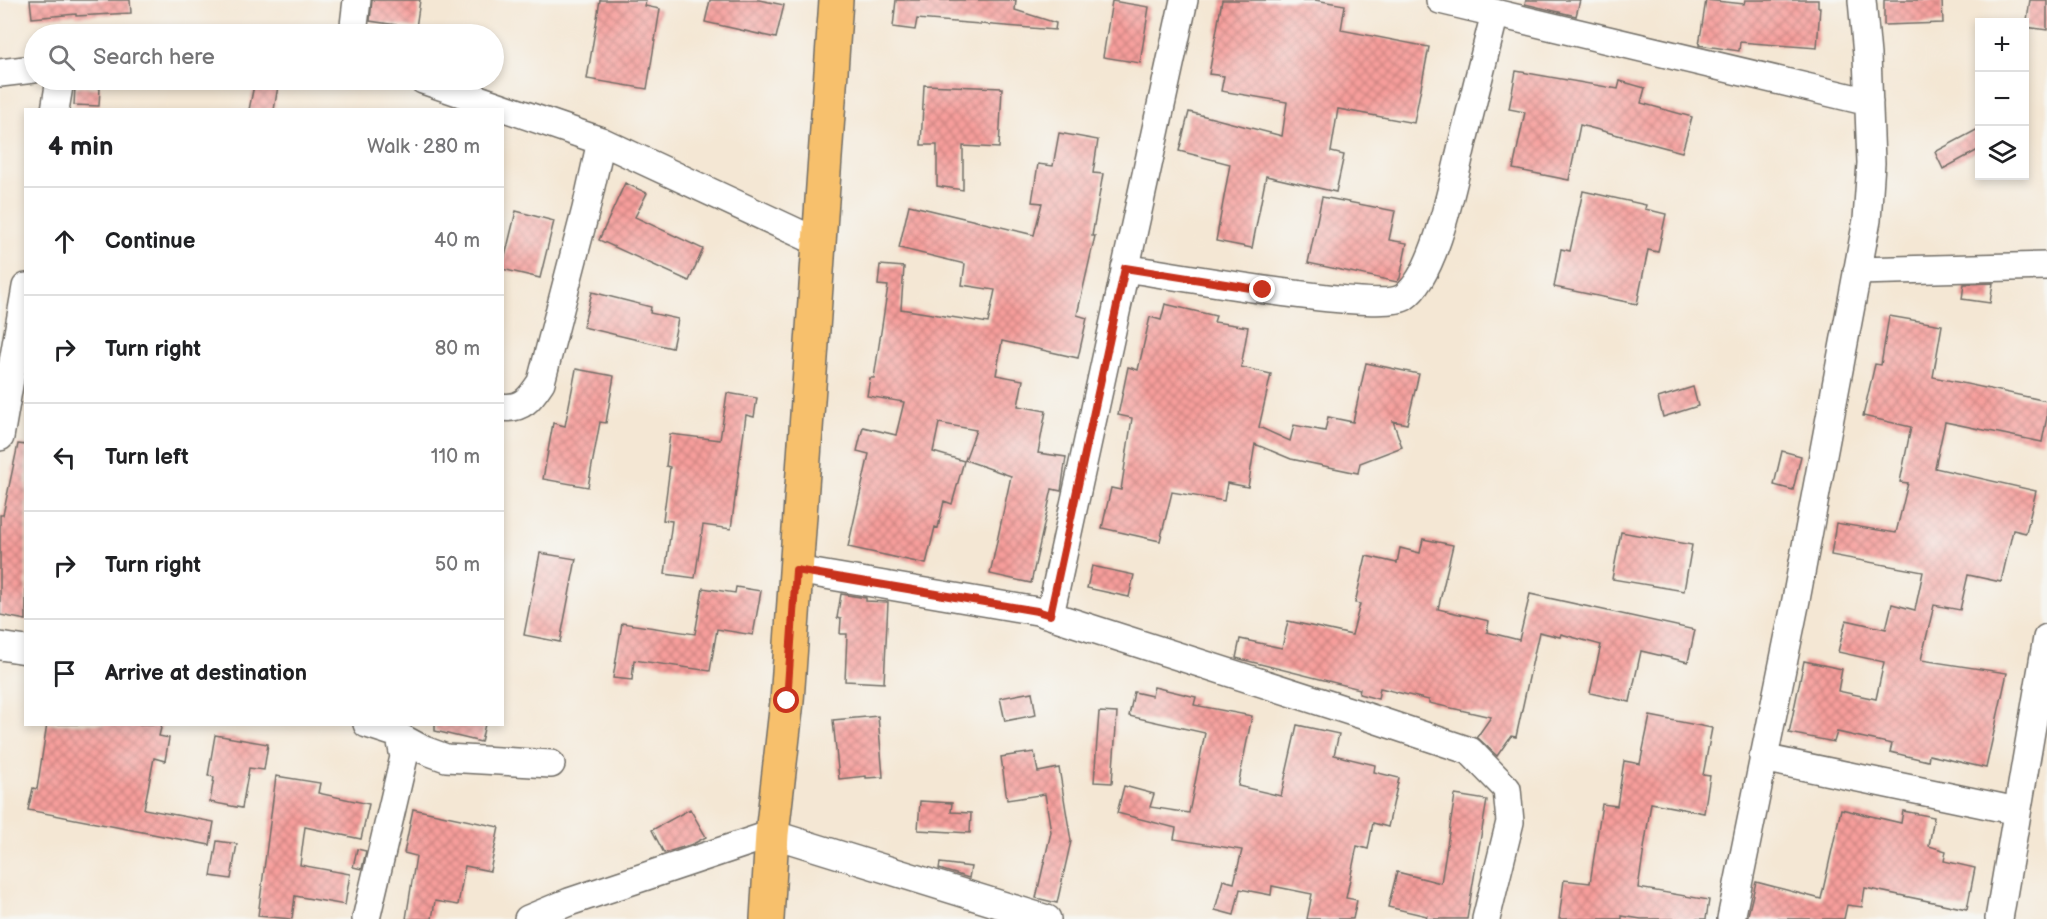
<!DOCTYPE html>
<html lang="en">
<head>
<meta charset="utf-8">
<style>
  :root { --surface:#fff; --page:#f2f2f2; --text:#202124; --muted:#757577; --line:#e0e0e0 }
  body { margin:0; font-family:"Balsamiq Sans",sans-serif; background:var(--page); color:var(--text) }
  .controls { position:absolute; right:18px; top:18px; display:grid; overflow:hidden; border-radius:0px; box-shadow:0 3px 9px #0003 }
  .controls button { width:54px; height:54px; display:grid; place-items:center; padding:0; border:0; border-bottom:2px solid var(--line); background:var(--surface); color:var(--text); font:30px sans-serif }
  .stop { position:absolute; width:18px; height:18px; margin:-14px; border:4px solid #c8321e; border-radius:50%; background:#fff }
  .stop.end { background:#c8321e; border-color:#fff; box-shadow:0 2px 6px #0008 }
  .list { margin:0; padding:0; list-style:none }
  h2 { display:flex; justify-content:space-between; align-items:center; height:78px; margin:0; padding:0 24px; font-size:26px }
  h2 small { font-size:20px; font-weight:400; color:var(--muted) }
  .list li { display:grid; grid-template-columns:39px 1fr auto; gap:18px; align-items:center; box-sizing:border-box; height:108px; padding:0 24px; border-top:2px solid var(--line) }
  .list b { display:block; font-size:22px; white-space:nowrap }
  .list em { font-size:20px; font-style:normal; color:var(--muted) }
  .icon { flex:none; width:33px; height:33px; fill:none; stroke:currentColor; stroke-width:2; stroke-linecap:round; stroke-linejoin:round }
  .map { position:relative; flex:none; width:2047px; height:919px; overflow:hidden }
  .search { position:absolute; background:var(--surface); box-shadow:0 3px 9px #0003; left:24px; top:24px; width:480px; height:66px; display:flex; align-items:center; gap:15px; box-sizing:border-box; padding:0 21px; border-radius:33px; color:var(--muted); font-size:22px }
  .panel { position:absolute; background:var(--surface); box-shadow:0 3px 9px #0003; left:24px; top:108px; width:480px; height:618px; border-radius:0px }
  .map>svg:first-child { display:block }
  .building { fill:url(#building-cross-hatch) }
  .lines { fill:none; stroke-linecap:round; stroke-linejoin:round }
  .minor-casing { stroke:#716d66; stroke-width:30 }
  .major-casing { stroke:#716d66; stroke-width:36 }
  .minor { stroke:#fff; stroke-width:27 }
  .major { stroke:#f7c06c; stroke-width:33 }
  .route { stroke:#c8321e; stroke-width:8 }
</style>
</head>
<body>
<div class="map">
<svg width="2047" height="919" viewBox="0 0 2047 919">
  <defs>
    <pattern id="building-cross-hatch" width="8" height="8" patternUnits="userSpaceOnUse" patternTransform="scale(1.5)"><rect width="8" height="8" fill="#f79e9b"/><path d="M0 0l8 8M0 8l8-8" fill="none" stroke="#c8817f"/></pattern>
  </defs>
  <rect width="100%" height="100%" fill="#f6f6f2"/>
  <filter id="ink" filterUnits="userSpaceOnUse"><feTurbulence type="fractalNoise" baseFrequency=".0167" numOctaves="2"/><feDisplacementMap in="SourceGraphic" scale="12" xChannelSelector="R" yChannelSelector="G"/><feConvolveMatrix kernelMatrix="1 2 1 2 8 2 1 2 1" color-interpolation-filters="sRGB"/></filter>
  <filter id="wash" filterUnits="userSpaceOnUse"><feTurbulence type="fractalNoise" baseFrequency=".008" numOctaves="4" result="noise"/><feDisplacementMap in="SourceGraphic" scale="24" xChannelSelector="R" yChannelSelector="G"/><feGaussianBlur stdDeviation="1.35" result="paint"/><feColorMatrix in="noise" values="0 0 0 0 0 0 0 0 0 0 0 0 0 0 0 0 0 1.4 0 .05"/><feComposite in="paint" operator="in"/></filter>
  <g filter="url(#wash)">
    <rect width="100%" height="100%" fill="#f4e7d4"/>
    <g id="blocks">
      <path class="building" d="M30,0H130L131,13L76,16V14L32,18Z
        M372,0H420L416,28L370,21Z
        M600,0H646L645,6L660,9L647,89L587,79Z
        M710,0H759L784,5L776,38L705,22Z
        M896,0H1016L1015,10L1056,23L1055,30L917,19L915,30L893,27Z
        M1222,0H1315L1345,5L1341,30L1429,47L1414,123L1338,109L1331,152L1344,155L1336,192L1266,176L1252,248L1216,241L1230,164L1179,151L1189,112L1282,136L1287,102L1221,91L1224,76L1209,74Z
        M1526,0H1580L1576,16L1525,4Z
        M1706,0L1744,4L1745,0H1818V7H1820L1817,48L1740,42L1739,51L1699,45Z
        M1884,0H1942L1943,23L1884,25Z
        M2030,0H2047V30L2026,27Z
        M1112,1L1149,7L1140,63L1103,57Z
        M1516,71L1618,89L1620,81L1645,88L1641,103L1692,117L1682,152L1580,125L1569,180L1513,169L1525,112L1509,109Z
        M255,80H279L274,110H249Z
        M924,85L1002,88L999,148L963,146V190L937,186V145H921Z
        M75,87L100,88L99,106L74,105Z
        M1980,128V149L1943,169L1935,152Z
        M1059,133L1098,140L1093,173L1103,174L1092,236H1095L1077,315L1087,318L1078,358L1002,341L996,375L1023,380L1018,406L1046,411L1038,453L1066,457L1061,491L1052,489L1031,583L990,574L1011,476L965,460L976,430L939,423L933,452L964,461L952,504L944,501L938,528L935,527L926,564L848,547L869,454L857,451L863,427L896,435L904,402L867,396L870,378H874L888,286L878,285L880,265L904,267L901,309L988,323L995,290L962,285L965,264L899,248L909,205L1034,235L1042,203L1032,202L1038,164L1053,166Z
        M625,183L647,193L635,217L703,249L689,281L599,240Z
        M1583,191L1646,205L1645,209L1666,214L1658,252L1648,250L1637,304L1554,287L1561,249L1570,251Z
        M1322,197L1395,211L1389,240L1407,243L1400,278L1397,282L1308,263Z
        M516,211L554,221L540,278L502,269Z
        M1993,283L1990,303L1962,299L1964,284Z
        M592,292L651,307L650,313L678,319L672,348L583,327Z
        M1165,304L1216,316L1214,322L1248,327L1241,367L1271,374L1259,427L1290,441L1294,425L1325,431L1328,417L1353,422L1366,363L1419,374L1407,424L1393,421L1402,447L1360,463L1358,473L1291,459L1255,444L1248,487L1227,483L1224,501L1172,492L1160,541L1102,528L1111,488L1121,490L1132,418L1118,415L1128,367L1138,370L1150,317L1161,320Z
        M1889,316L1942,325L1933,377L2047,401V417L2042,442L1945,422L1935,468L2036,491L2026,533L2013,530L2001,582L1968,575L1960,610L1934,605L1921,660L2007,673L1986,768L1929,755L1928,761L1890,752L1892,744L1837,732L1834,742L1789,733L1804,661L1842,669L1838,691L1876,699L1884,662L1838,652L1846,620L1886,629L1892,604L1915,610L1923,572L1831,555L1836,523L1896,533L1908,483L1900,482L1911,427L1863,416L1875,364L1881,365Z
        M576,369L614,376L606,423L600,422L588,487L543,479L553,423L565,426Z
        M1693,387L1698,406L1663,417L1658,398Z
        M727,393L757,398L754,417L746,415L731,529L703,525L695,578L665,574L672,521L663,520L670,467L666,466L670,434L720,440Z
        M18,444L26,445V620L0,615V515H3Z
        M1782,451L1801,456L1793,490L1774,485Z
        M1621,532L1692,545L1684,591L1612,579Z
        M1423,539L1453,545L1438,609L1489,621L1487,632L1519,640L1530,594L1695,630L1688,662L1641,651L1630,702L1590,693L1601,645L1561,634L1560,637L1539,632L1516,737L1511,736L1497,756L1477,737L1491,717L1429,703V700L1380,688L1378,699L1359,694L1360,689L1236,658L1240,639L1282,648L1288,621L1352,635L1360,604L1355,603L1366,556L1397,563L1400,548L1420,553Z
        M540,553L576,559L560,642L524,635Z
        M1092,566L1134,575L1129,597L1087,588Z
        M736,587L761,591L753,635L717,629L710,671L634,660L632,680L613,678L622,623L695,634L703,588L735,593Z
        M841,594L866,598V601L888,602L884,683L845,681L847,634H840L841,619L837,618Z
        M1154,687L1196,697L1194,705L1252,716L1238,786L1281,796L1297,725L1339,734L1334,755L1375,765L1374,772L1399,778L1388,827L1373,823L1368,849L1357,846L1346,898L1357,900L1353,919H1307L1312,894L1272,886L1271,895L1240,889L1234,915L1215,910L1223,880L1234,883L1242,850L1174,839L1176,828L1117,813L1124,786L1154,794L1150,807L1189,813L1205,733L1129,716L1134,692L1152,696Z
        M1032,692L1036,715L1005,721L1000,698Z
        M1099,712L1117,713L1112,783L1094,782Z
        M878,716L883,777L866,778V776L839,779L833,720Z
        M1650,716L1712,728L1703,775L1710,776L1704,813L1651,803L1638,888L1709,900L1706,919H1641L1622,916V919H1559L1564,880L1590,883L1602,804L1617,806L1624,761L1640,764Z
        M47,724H162L159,736L169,738L165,761L154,758L144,809L214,822L210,845L28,810L33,788L37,789Z
        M435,724H485L481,742L435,731Z
        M215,735L268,744L264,770L249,768L242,808L210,802L214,777L208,776Z
        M1034,752L1038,772L1059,768L1071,841L1057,903L1036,898L1051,832L1045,794L1007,800L1001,757Z
        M276,776L320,783L318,793L369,804L361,839L305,827L300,865L350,874L345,905L295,896L292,919L258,916Z
        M1455,795L1487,800L1467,919H1426L1427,916L1388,907L1397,872L1441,883Z
        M920,801L952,803L951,812L971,813L970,833L918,830Z
        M413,809L499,827L490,871L465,866L458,905L435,901L432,919H406L416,856L404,853Z
        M690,809L706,837L693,844L664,853L652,830Z
        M1841,809L1901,823L1903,811L1934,817L1929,846L1946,851L1944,861L1975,868L1967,909L1865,888L1862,907L1847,905L1844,919H1747L1756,882L1821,899Z
        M217,841L237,844L231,879L211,876Z
        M357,849L366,851L362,869L353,867Z
        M940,863L971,867L969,878L939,869Z"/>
    </g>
  </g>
  <g filter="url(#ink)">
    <use href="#blocks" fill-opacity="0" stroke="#716d66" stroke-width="1.5"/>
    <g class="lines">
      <defs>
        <path id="minor" d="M1440,0L1869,102
          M353,34L357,0
          M0,73L34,69
          M423,80L601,141L820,243
          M55,110L60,80
          M1125,268C1165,274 1381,313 1404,297C1437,274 1454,176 1464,137C1474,96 1485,54 1495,13
          M1857,271L2047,266
          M502,407C523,410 531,397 541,382L586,209L601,141
          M0,437L26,287
          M796,570L1037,611L1368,717L1470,751L1507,789L1510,822L1486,919
          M1050,615L1184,0
          M0,646L26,650
          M400,737L424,750L446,758L551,764
          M1763,758L2017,811
          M366,919L404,757L400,737L395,733L367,724
          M528,919L569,902L772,834L1047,919
          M1731,919L1795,605L1867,220L1871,163L1867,55L1862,0
          M1999,919L2047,638"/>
        <path id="major" d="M767,919L772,834L787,701L836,0"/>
      </defs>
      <use href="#minor" class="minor-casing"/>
      <use href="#major" class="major-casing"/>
      <use href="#minor" class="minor"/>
      <use href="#major" class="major"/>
    </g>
  </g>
  <g class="lines" filter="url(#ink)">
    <path class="route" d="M787,701L796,570L1037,611L1050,615L1125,268L1263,290"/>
  </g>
</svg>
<div class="controls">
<button>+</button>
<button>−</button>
<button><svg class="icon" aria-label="layers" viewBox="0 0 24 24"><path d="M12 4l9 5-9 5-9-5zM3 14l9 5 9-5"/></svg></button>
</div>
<div class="stop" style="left:787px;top:701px"></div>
<div class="stop end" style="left:1263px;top:290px"></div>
<div class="search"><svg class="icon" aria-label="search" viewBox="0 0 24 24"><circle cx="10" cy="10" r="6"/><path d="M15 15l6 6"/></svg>Search here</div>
<section class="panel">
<h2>4 min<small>Walk · 280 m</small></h2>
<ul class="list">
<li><svg class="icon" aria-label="ahead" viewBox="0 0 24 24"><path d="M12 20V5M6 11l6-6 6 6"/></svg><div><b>Continue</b></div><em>40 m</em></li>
<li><svg class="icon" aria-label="right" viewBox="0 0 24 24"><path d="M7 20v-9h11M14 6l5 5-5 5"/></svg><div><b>Turn right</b></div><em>80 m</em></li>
<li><svg class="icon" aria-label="left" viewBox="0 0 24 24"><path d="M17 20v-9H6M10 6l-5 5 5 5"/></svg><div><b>Turn left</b></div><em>110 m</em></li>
<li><svg class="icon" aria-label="right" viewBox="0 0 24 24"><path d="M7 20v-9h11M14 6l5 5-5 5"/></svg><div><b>Turn right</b></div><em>50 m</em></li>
<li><svg class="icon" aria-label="arrive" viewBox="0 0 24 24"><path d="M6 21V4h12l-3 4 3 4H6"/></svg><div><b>Arrive at destination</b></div></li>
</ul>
</section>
</div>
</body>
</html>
